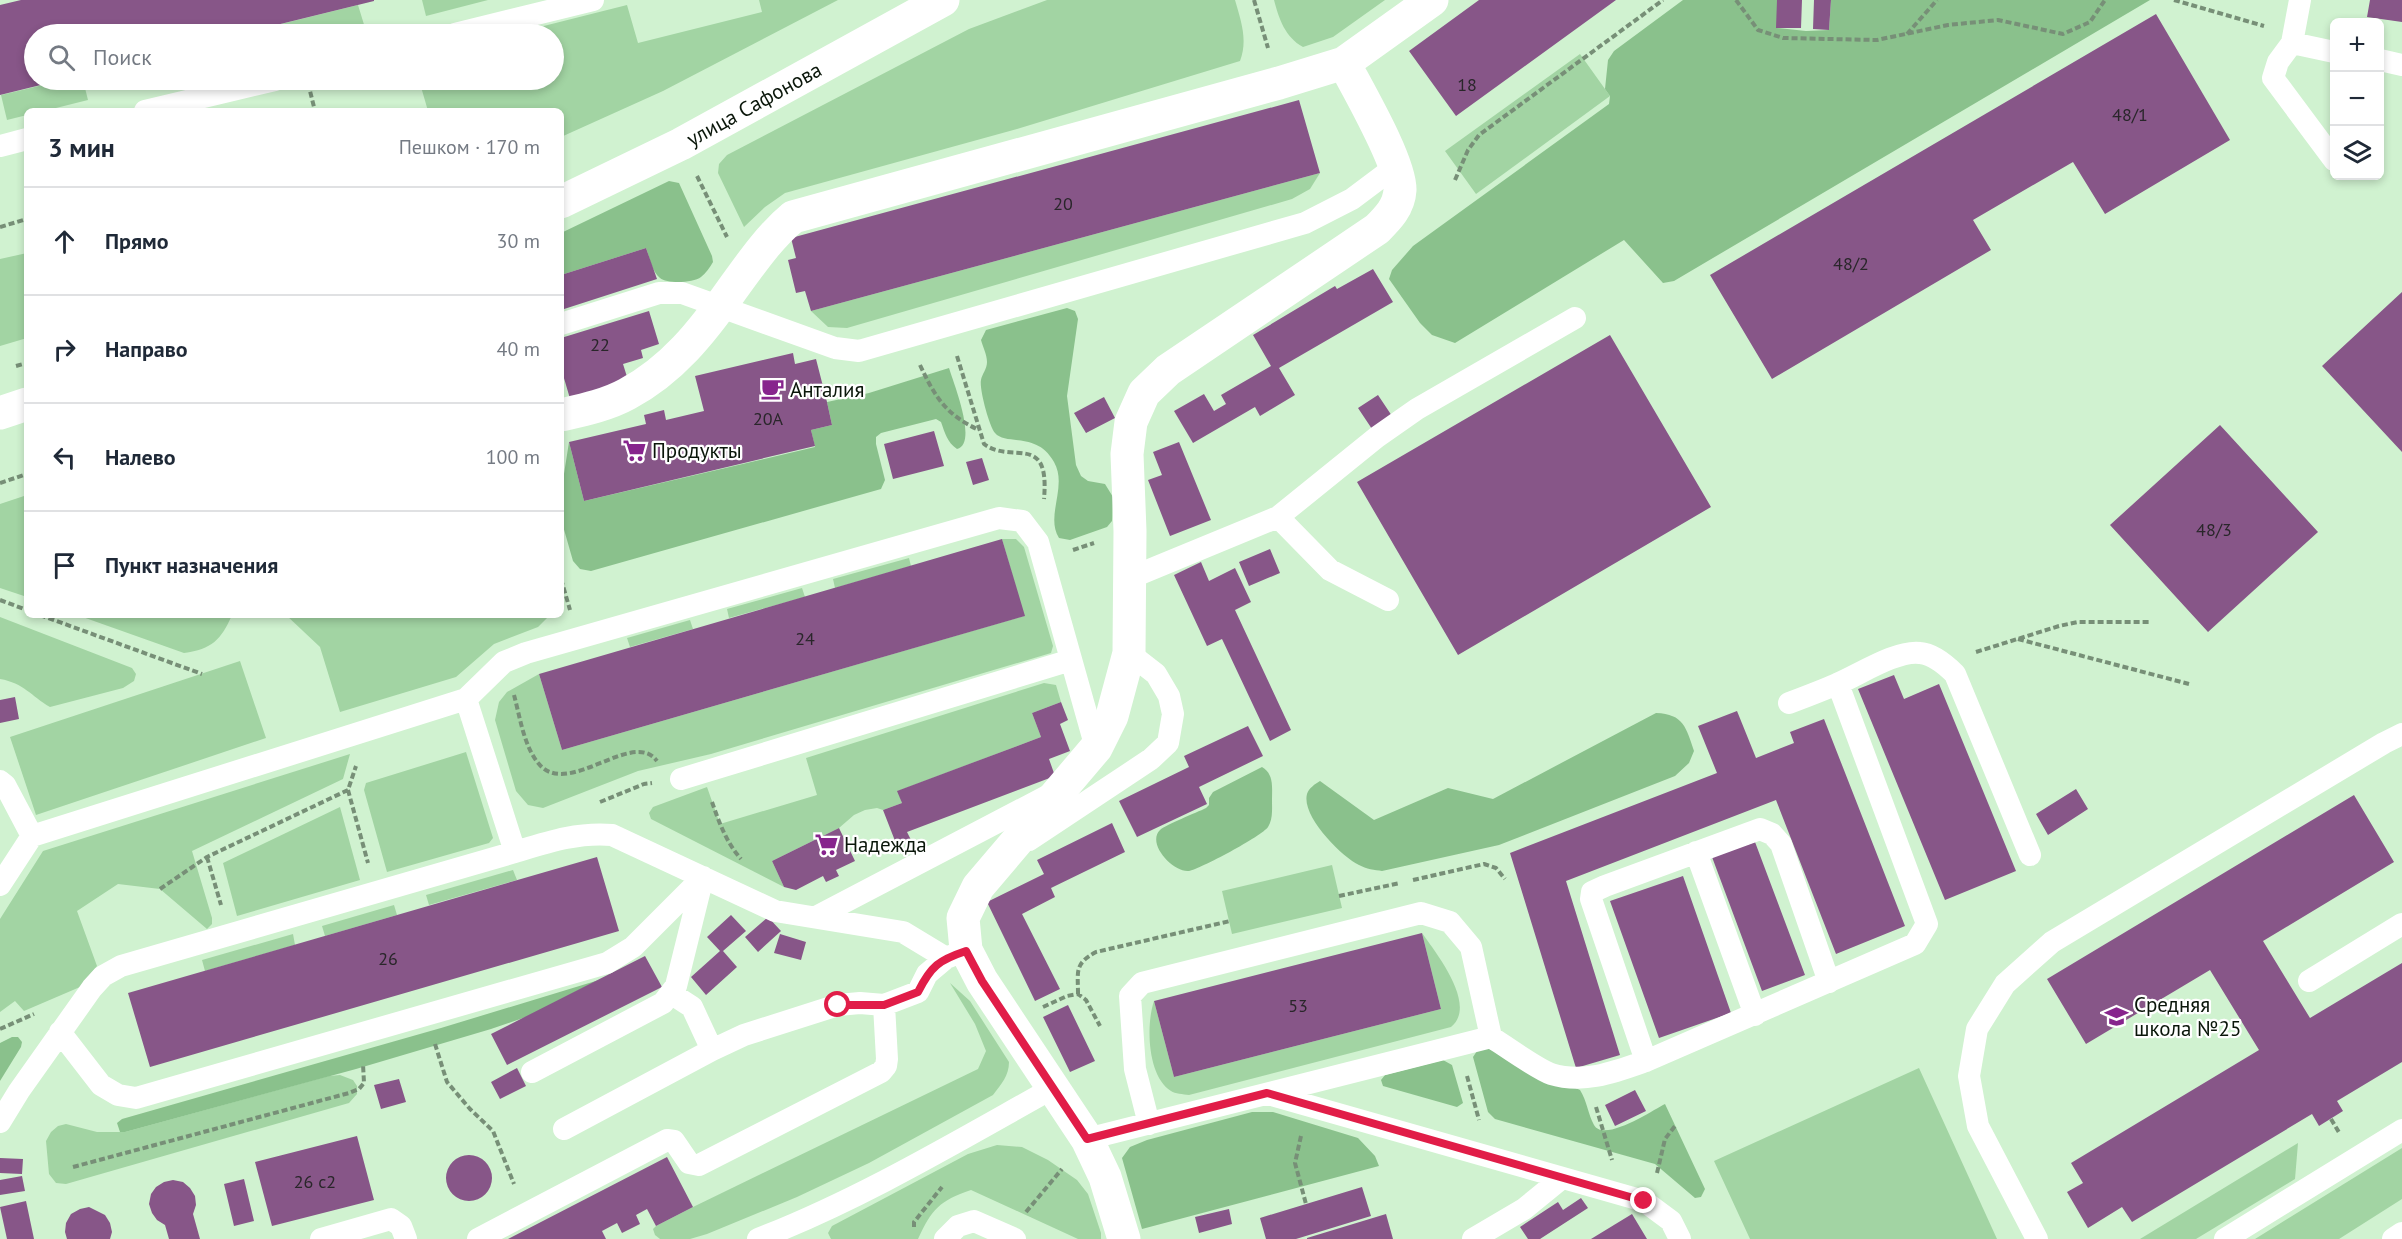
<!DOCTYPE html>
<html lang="ru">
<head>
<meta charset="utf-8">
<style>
  :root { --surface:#fff; --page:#f2f2f3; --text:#1f2937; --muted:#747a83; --line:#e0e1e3 }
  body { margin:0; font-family:"PT Sans",sans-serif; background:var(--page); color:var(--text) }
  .controls { position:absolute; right:18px; top:18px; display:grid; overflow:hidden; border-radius:9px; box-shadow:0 3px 9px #0003 }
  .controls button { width:54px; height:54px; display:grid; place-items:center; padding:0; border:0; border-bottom:2px solid var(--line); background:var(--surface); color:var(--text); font:30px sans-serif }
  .stop { position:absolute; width:18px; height:18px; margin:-14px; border:4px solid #e11d48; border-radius:50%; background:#fff }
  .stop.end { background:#e11d48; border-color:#fff; box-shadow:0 2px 6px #0008 }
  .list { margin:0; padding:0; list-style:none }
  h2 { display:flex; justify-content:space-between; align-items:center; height:78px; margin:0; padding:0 24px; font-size:26px }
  h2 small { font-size:20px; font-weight:400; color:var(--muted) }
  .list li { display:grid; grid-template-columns:39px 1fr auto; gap:18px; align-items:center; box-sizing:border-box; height:108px; padding:0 24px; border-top:2px solid var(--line) }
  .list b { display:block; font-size:22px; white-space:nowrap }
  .list em { font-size:20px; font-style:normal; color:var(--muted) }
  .icon { flex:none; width:33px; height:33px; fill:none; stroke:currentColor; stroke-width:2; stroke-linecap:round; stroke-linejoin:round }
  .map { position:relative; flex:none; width:2402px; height:1239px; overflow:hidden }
  .search { position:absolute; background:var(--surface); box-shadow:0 3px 9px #0003; left:24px; top:24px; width:540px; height:66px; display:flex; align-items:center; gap:15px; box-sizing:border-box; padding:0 21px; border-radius:33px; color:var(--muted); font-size:22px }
  .panel { position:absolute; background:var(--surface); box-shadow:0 3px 9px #0003; left:24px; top:108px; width:540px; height:510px; border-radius:9px }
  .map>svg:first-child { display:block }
  .green { fill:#a2d4a3 }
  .forest { fill:#8ac18c }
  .building { fill:#875688 }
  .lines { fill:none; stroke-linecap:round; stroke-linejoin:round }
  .path { stroke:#778f77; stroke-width:4; stroke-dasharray:6 3; stroke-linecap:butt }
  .service { stroke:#fff; stroke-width:22 }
  .minor { stroke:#fff; stroke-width:33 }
  .secondary { stroke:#fff; stroke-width:33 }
  .route { stroke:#e11d48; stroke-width:8 }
  .labels { text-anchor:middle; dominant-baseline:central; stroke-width:4.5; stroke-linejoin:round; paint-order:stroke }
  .number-label { font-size:18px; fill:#29262a }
  .street-label { font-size:21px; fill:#0a160a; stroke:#fff }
  .poi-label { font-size:21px; fill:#0a160a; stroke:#fff; text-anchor:start }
</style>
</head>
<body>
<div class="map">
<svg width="2402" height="1239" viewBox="0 0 2402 1239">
  <rect width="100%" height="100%" fill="#d0f2d0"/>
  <path class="green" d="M422,0H488L426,16Z
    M759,0H838L663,91L561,137V111H428L419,80H554V34H512L627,5L638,43L762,12Z
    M1047,0H1235C1241,21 1248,40 1240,61L1017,129L785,193L765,207L744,227L718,173L719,164L727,155L969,29Z
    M1274,0H1385L1333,37L1303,47C1285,37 1279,19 1274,0Z
    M358,5L366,31L352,34H283L281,24Z
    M1580,54L1610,96L1476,194L1445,151Z
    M64,80H83L88,100L44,111H27V115L7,120L1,95Z
    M1320,173L1310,189L1292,199L847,328L828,327L811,311Z
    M27,253V338L0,346V259Z
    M27,495V597L0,588V504Z
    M1002,539H1016L1024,547L1053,646L1051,653L711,754L638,771L543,808L528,805L516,791L495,720L499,702L507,692L539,674L562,750L1024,616Z
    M909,558L911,566L835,588L833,579Z
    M802,588L805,597L729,618L727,609Z
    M77,615H232C221,640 212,649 184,653Z
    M286,615H550L538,627L494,644L456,677L340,712L320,647Z
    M0,617L132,668L136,674L134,681L123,688L50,707C31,696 24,683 0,679Z
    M690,620L693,629L630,647L627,638Z
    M240,661L266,738L36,815L10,737Z
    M1044,683L1056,685L1061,702L1032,713L1041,737L898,791L902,803L883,810L877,808L865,810L854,815L839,828L772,861L784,887L651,819L649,813L653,807L707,787L720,824L817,795L806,758Z
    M466,752L493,838L489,843L387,872L364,790L366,783Z
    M350,754L343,779L192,851L212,918V924L207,929L160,889L118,884L77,911L97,966L80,987L24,1011L15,1001L0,1012V919L43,851Z
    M340,807L360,880L237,916L223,863Z
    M1332,865L1342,908L1232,934L1222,891Z
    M513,870L517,880L429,905L426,895Z
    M394,905L397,915L325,936L322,926Z
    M1422,933C1436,953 1478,1005 1451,1027L1189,1095C1183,1094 1175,1094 1171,1091C1147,1076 1146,1024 1154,1001L1174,1077L1441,1009Z
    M293,934L295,945L205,971L202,960Z
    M950,983L970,1001L1009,1062C1009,1076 1001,1084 993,1095L869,1163L797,1197L707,1234L690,1239H660L655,1235L653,1229L656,1226L693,1207L978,1069L986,1051L975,1024Z
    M1919,1068L1997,1239H1750L1714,1161Z
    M340,1075L353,1080L357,1086V1094L349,1103L66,1184L56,1183L49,1174L46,1141L51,1132L58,1126L66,1124L97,1132H125L329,1076Z
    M2298,1143L2295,1179L2196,1239H2140Z
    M997,1145L1022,1147L1048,1160L1077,1180L1088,1194L1101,1233V1239H1078L971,1190C939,1201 932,1209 918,1239H831L828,1233L832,1226L968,1154Z
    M2402,1148V1199L2339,1239H2255Z"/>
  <path class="forest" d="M1683,0H1777V28L1806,31L1829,30L1831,0H2150L1674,281L1663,283L1624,240L1455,343L1432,335L1420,323L1389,279L1392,270L1413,246L1609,104L1610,96L1605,89L1608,60L1614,51Z
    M669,181L679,183L712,256L713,262C710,267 706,273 701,277C693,283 667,284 660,278C651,270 650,258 646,248L561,275V233Z
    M1067,308L1075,311L1078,319L1067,396L1076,465L1081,476L1088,481L1105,484L1113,497L1112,521L1107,527L1070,540L1059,538C1045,516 1068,486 1054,462C1037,431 1006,446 995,433C989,426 979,388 981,380C982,374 987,369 987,362C987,355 983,347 981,340L986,330Z
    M949,368C954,384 978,444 957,449C947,442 945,433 941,422L936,419L881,433L876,437V444L885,480L881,489L591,571L580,569L573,561L561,519V493L569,442L584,501L815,447L811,430L832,425L827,402L869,393Z
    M1656,713C1684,714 1686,728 1694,751L1689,763L1675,776L1499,845L1382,871C1375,870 1366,869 1359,865C1342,857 1301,816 1307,794C1309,788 1315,784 1320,781L1374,820L1448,788L1493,799Z
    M1262,767C1274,774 1272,787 1272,800C1272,809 1273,819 1268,827C1262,836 1200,869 1189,871C1174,873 1146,844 1160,830C1167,824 1196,813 1206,808L1209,805V798L1213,792Z
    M599,980L526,1017L491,1029L356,1069L125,1132H120L117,1123L122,1119L441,1028Z
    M12,1037H18L22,1042L21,1047L0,1081V1043Z
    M1487,1048L1580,1090C1587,1101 1588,1114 1594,1125C1604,1143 1653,1110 1665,1104L1705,1189L1701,1197L1695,1198L1655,1164L1495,1119L1488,1112L1473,1057L1477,1051Z
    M1443,1060L1452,1065L1463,1103L1457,1107L1383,1086L1381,1080L1385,1075Z
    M1252,1112H1273L1358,1138L1375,1156L1379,1166L1142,1229L1122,1158L1130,1147L1147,1140Z"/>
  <path class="building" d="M21,0H374V1L240,34H34V80H61L0,95V5Z
    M1479,0H1616L1456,116L1409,51Z
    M1777,0H1802L1801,28H1776Z
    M1814,0H1831L1829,30L1813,29Z
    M2370,0H2402V22L2367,17Z
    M2156,14L2230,140L2105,214L2073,162L1973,220L1991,250L1772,379L1710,275Z
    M1299,100L1320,173L811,311L805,291L796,293L788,260L796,258L791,238Z
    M646,248L657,279L561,310V275Z
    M1373,269L1393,302L1279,368L1295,395L1260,416L1255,407L1193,443L1174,411L1204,394L1214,411L1226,404L1221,395L1271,366L1253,335L1335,286L1337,289Z
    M2402,292V452L2322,366Z
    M649,311L659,344L641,350L643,358L623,364L628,380L571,402L561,368V338Z
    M1610,335L1711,507L1458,655L1357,482Z
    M793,353L795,364L816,359L827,402L832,425L811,430L815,446L584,501L569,442L646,424L644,415L664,410L666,420L704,411L695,376Z
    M1378,395L1394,419L1374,432L1358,408Z
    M1104,397L1115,418L1086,433L1074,413Z
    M2220,425L2318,532L2208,632L2110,525Z
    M934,431L944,466L893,479L884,444Z
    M1179,442L1211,520L1170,536L1148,480L1162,475L1153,452Z
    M982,458L989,480L973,485L966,462Z
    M1002,539L1025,616L562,750L539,674Z
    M1270,549L1280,573L1249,586L1239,562Z
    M1201,562L1209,581L1235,568L1251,602L1235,610L1291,730L1270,741L1222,639L1207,646L1174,575Z
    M1894,675L1904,699L1939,684L2016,871L1945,900L1858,689Z
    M15,697L19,719L0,723V700Z
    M1061,702L1068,720L1060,724L1070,751L1049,759L1055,776L907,832L911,840L897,846L883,810L902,803L897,791L1041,737L1032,713Z
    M1737,711L1756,758L1794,743L1790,732L1824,719L1905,926L1836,954L1776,800L1566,881L1620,1055L1576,1068L1510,853L1717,773L1698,726Z
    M1248,726L1263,756L1199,787L1207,804L1137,837L1119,801L1189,767L1184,756Z
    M2076,789L2088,809L2048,835L2036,814Z
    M2354,795L2394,862L2263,941L2310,1018L2402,963V1062L2337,1101L2343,1111L2319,1126L2312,1114L2132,1222L2122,1207L2088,1228L2067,1192L2083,1183L2071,1163L2259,1050L2210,970L2086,1044L2047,979Z
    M1112,823L1125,852L1051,888L1055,897L1022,914L1060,989L1035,1001L987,902L1044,874L1037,860Z
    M839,828L855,861L836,870L839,876L826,882L823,876L796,890L784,887L772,861Z
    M1755,842L1805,975L1762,991L1712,857Z
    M597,857L619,931L150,1067L128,993Z
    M1683,876L1731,1013L1659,1038L1610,901Z
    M731,915L746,931L723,951L737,967L706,995L691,977L720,951L707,937Z
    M768,917L781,931L758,952L745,937Z
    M1422,933L1441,1009L1174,1077L1154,1001Z
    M780,934L806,942L801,960L774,953Z
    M645,956L662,987L507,1065L491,1034Z
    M1068,1005L1095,1061L1070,1072L1043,1017Z
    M517,1068L526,1086L500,1099L491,1082Z
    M399,1079L406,1102L381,1109L374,1085Z
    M1635,1090L1646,1111L1615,1126L1605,1105Z
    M357,1136L374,1200L272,1226L255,1162Z
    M446 1178a23 23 0 1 1 46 0a23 23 0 1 1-46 0Z
    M667,1157L693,1207L656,1226L647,1209L636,1215L640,1224L622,1233L617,1223L602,1231L606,1239H508Z
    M0,1158L23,1159L22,1174L0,1173Z
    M22,1176L25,1191L0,1195V1180Z
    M244,1179L254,1221L234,1226L224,1184Z
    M173,1180L183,1182L190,1188L195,1196L196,1205L193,1214L200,1239H169L165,1225L157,1220L152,1213L149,1204L151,1194L156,1187L164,1182Z
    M1362,1187L1371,1216L1296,1239H1266L1260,1218Z
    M1581,1198L1588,1208L1540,1239H1528L1520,1227L1558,1202L1563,1210Z
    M26,1201L34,1239H7L0,1207Z
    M89,1207L105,1215L110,1223L112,1232L110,1239H67L65,1232L66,1223L71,1214L80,1209Z
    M1229,1209L1232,1224L1199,1233L1195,1217Z
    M1386,1214L1393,1239H1307V1238Z
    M1632,1214L1647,1239H1591Z"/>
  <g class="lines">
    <path class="path" d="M1254,0L1268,48
      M1736,0L1758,30L1783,38L1877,40L1948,25L1998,20L2063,34L2090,22L2105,0
      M2174,0L2264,26
      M1907,34L1937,0
      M308,83L315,111
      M697,176L727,237
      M1455,180L1468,150L1479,135L1663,0
      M0,227L27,219
      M957,356L984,444C1012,465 1050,431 1044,499
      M920,365C935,397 946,415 979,430
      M16,366L27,363
      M0,483L27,474
      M1073,550L1094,543
      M561,579L570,610
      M0,600L27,610
      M40,615L202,674
      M2018,639L2189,684
      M1976,652L2059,626L2078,622H2151
      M514,695C520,717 524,747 539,764C568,799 633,728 657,761
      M348,790L368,863
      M600,802L644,784L652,783
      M712,802C719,822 726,842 741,859
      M207,857L221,905
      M1413,880L1484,864L1496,868L1505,879
      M160,889L207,857L348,790L356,766
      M1339,896L1400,883
      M1078,994C1078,971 1074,964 1096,952L1230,921
      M1043,1007L1067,996L1078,994L1086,1000L1100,1026
      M0,1029L34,1014
      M435,1044L447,1082L470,1109L493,1131L514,1184
      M1467,1076L1479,1120
      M1596,1107L1612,1160
      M2331,1119L2340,1134
      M1301,1136L1295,1163L1306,1204
      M73,1167L349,1093L359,1089L364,1083L363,1064
      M1657,1173L1665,1139L1675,1126
      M1026,1212L1062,1169
      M914,1227V1222L942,1187"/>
    <path class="service" d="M2300,0L2292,43L2278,62L2273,78L2334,160
      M455,34L593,0
      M2292,43L2334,52
      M2380,60L2402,65
      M145,111L275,80
      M0,146L27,139
      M561,324L659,293H682L835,348L859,351L1305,223L1352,199L1396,166
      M1278,517L1377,437L1417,409L1575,318
      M1130,578L1278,517L1330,570L1388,600
      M466,699L515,852C548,842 578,832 612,835L775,911L903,932L946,958L966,950
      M1789,703C1805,697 1821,691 1837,684C1859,675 1896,650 1920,653C1933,654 1946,665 1955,674L2030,855
      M681,779L1071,660
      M0,781L5,785L32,836L466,699L504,662L526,653L999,518L1022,521L1038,542L1096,748
      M1029,840L1151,759L1168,743L1173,714L1169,696L1156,674L1129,653
      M1696,852L1755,1015
      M0,885L32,836
      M816,917L1051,794
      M2309,981L2402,924
      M672,994L692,1007L712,1050
      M60,1032L101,1085L118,1095L136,1098L607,963L633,947L703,877L676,986L663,1003L532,1072
      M1491,1037C1505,1046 1537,1069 1551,1074C1584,1084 1615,1072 1646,1061L1915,944L1927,924L1838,684
      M1646,1061L1591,899L1592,892L1605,886L1760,829L1772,834L1781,844L1829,982
      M1268,1094L1644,1201L1671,1221L1680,1239
      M0,1122L19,1091L92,988L103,976L121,966L515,852
      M564,1129L712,1050L744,1035L838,1005L860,1003L884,1005L918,992L927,974L946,958
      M1087,1139L1491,1037L1471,947L1450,922L1421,913L1142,983L1130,996L1135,1069L1149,1124
      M321,1239L391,1219L401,1226L406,1239
      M478,1239L667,1140L674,1141L689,1163L699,1165L881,1072L886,1066L887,1059L884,1005
      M758,1239C861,1199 956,1142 1053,1088
      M945,1239L958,1226L974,1221L1015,1239
      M1473,1239L1524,1209L1562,1178
      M2037,1239L1978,1126L1969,1076L1977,1029L2005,984L2052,942L2384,743L2402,734
      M2225,1239L2402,1130
      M2393,1239L2402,1233"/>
    <path class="minor" d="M561,415C583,410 607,405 627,394C672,370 702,332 731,291C750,265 768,238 793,217L1279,83L1344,63L1432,0
      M1124,1239L1105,1177L1087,1139L982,981L966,950L963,918L978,887L1096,748L1112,716L1129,653L1130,531L1127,454L1131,422L1144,393L1168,370L1377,229C1388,218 1399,207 1400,190C1401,163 1358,90 1344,63"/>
    <path class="secondary" d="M561,202L681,144L943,0
      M0,413L27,404"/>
  </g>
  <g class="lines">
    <path class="route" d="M838,1005H884L918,992C931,966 939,960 966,951L982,981L1087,1139L1267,1093L1644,1201"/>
  </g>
  <defs>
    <symbol id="cafe-bare" viewBox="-9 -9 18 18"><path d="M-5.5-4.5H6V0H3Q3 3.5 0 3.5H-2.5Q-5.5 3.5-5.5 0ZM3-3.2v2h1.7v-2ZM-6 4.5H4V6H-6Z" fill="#87248d" stroke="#fff" stroke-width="2.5" paint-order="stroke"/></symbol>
    <symbol id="supermarket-bare" viewBox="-9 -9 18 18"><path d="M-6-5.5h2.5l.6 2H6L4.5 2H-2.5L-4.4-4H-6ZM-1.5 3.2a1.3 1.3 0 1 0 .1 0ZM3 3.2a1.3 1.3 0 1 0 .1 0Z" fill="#87248d" stroke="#fff" stroke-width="2.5" paint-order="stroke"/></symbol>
    <symbol id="school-bare" viewBox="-9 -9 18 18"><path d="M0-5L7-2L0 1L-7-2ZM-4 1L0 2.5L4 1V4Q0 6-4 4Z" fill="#87248d" stroke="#fff" stroke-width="2.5" paint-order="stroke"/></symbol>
  </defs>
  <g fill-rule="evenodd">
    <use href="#cafe-bare" x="756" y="372" width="33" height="33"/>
    <use href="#supermarket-bare" x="618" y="434" width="33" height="33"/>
    <use href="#supermarket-bare" x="810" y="828" width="33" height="33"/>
    <use href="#school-bare" x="2100" y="1000" width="33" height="33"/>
  </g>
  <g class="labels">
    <g class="number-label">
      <text x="1467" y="84">18</text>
      <text x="2130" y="114">48/1</text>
      <text x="1063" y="203">20</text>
      <text x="1851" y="263">48/2</text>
      <text x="600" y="344">22</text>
      <text x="768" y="418">20А</text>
      <text x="2214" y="529">48/3</text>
      <text x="805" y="638">24</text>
      <text x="388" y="958">26</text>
      <text x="1298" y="1005">53</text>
      <text x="315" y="1181">26 с2</text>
    </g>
    <g class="street-label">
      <text transform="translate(754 104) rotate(-29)">улица Сафонова</text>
    </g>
    <g class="poi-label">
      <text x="790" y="389">Анталия</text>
      <text x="652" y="450">Продукты</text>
      <text x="844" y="844">Надежда</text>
      <text x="2134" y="1004">Средняя<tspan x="2134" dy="24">школа №25</tspan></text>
    </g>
  </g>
</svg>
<div class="controls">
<button>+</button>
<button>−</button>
<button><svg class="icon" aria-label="layers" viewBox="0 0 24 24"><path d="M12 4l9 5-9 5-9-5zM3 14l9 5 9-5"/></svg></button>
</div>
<div class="stop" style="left:838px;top:1005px"></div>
<div class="stop end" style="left:1644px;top:1201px"></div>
<div class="search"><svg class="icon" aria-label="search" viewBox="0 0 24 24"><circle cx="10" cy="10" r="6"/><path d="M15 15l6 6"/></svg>Поиск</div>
<section class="panel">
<h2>3 мин<small>Пешком · 170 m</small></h2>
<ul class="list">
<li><svg class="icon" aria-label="ahead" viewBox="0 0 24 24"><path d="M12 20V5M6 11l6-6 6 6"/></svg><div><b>Прямо</b></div><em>30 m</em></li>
<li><svg class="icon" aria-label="right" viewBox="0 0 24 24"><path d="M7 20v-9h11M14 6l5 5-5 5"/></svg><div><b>Направо</b></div><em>40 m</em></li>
<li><svg class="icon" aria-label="left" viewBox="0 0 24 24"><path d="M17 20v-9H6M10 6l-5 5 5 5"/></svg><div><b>Налево</b></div><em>100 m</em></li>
<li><svg class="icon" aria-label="arrive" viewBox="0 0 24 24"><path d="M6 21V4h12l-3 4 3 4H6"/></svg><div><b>Пункт назначения</b></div></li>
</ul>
</section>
</div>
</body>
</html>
